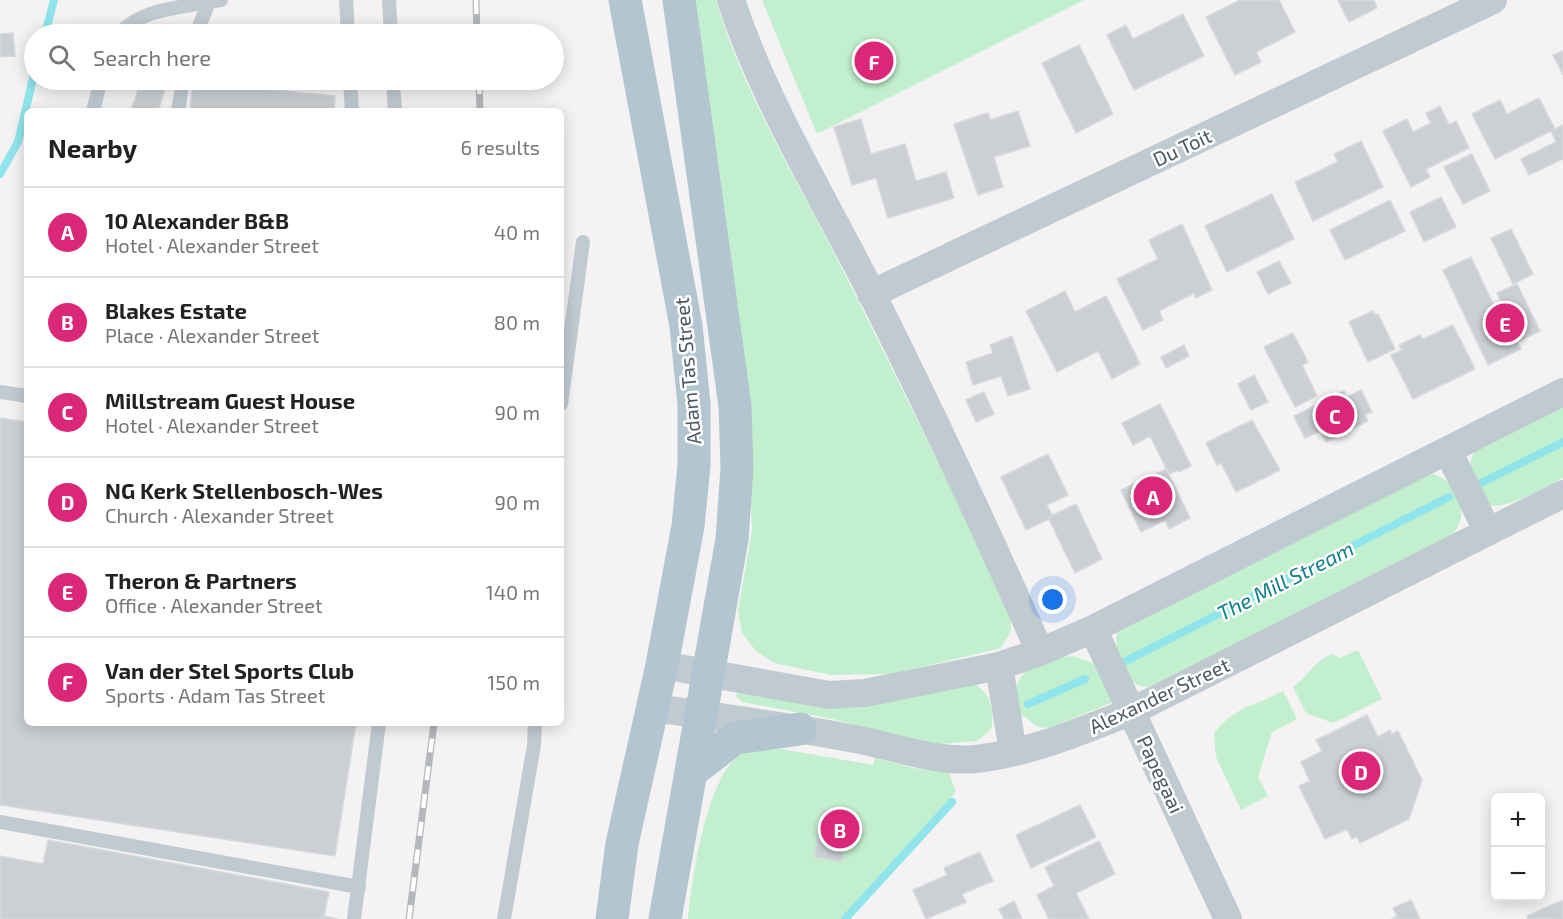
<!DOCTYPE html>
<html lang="en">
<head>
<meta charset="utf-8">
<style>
  :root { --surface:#fff; --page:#f6f6f6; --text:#222; --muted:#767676; --line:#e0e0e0; --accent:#db2777 }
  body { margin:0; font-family:"Exo 2",sans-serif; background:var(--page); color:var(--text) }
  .controls { position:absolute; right:18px; bottom:18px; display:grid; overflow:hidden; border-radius:9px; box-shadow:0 3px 15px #0003 }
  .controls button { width:54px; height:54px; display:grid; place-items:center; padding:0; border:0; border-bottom:2px solid var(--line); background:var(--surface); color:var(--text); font:30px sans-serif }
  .you { position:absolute; left:1053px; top:600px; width:21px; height:21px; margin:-15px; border:4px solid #fff; border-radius:50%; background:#1a73e8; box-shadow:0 0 0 9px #1a73e833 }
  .badge { display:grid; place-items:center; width:39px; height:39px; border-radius:50%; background:var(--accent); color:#fff; font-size:20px; font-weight:700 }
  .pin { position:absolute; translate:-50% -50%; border:3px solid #fff; box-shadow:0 2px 6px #0006 }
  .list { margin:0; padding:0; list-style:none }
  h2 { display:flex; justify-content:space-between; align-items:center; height:78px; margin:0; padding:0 24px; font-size:26px }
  h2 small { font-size:20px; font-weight:400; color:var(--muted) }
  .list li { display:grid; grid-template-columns:39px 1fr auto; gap:18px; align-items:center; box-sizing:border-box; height:90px; padding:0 24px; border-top:2px solid var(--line) }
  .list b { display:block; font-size:22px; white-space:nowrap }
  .list p { margin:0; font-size:20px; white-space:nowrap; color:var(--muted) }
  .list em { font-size:20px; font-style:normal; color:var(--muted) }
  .icon { flex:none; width:33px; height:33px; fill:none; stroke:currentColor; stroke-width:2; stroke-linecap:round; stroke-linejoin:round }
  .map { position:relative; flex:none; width:1563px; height:919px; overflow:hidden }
  .search { position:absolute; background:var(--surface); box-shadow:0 3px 15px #0003; left:24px; top:24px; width:540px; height:66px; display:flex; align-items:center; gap:15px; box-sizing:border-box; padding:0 21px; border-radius:33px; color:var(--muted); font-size:22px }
  .panel { position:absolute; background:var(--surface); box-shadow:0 3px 15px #0003; left:24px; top:108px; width:540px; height:618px; border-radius:9px }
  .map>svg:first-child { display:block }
  .green { fill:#c2f0ce }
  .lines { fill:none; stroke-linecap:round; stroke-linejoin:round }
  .stream { stroke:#90e5ed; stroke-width:8 }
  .building { fill:#ccd0d4; stroke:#d6d9dd; stroke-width:1.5 }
  .service { stroke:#c0cbd1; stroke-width:14 }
  .minor { stroke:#c0cbd1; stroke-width:28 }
  .primary { stroke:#b2c5d0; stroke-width:33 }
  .rail-casing { stroke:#b4b8bc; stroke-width:7 }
  .rail { stroke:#fff; stroke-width:4.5; stroke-dasharray:14; stroke-linecap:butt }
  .labels { text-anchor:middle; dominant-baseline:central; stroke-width:5; stroke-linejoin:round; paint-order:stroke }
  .street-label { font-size:20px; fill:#4a5860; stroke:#fff }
  .water-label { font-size:21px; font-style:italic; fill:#0e7d88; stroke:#fff }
</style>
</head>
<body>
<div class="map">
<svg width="1563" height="919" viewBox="0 0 1563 919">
  <rect width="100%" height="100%" fill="#f4f2f2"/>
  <path class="green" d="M693,0H716C743,92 794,174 837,259C896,375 952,492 1010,609L1011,631L1001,648L892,674L831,675L774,663L756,651L742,633L738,611L752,531L745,364Z
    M762,0H1084L817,134Z
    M1563,406V478C1548,485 1498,515 1485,503C1481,499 1478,491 1476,486C1468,473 1468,464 1475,451Z
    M1434,474C1458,483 1472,516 1451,535L1156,683C1150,686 1145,688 1138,685C1126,680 1113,644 1117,633L1421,477Z
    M1358,650L1382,699L1333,723L1306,713L1293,687C1309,676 1314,660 1333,654L1340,658Z
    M1074,656L1095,664L1113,702L1049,728L1038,727L1021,714C1019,706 1015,694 1017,686C1021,665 1056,657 1074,656Z
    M974,684C991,692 995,713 991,729L977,741L926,745L833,719L742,702L736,696L738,692L843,708H859Z
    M1283,691L1297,719L1272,732L1258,777L1268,796L1241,810L1216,757L1214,733C1235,706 1255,706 1283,691Z
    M776,748L873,765L875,758L913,768L949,773L956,792L840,919H688C691,881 707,776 740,755C749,750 765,750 776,748Z"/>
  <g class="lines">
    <path class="stream" d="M45,34L54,0
      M0,174L18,142L34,74
      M1477,485L1563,442
      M1120,664L1449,497
      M1028,704L1085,679
      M845,919L952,802"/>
  </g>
  <path class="building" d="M1240,0H1279L1295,32L1256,52L1261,62L1235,75L1206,17Z
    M1338,0H1374L1377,8L1349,22Z
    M1183,14L1204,56L1134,90L1107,35L1126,25L1133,39Z
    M13,33L15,56L0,57V34Z
    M1079,45L1113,114L1076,133L1042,63Z
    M1563,51V75L1553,55Z
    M141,80H168L158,111H131Z
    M193,82L335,96L334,111H190Z
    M1539,98L1555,129L1495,159L1472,114L1500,100L1507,114Z
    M1440,106L1449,125L1456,121L1469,148L1426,169L1430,177L1411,187L1383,131L1407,119L1413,132L1431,123L1426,113Z
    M1018,111L1030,146L994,157L1003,187L978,195L954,124L988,113L990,120Z
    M861,119L871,154L905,144L916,181L946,172L954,198L888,218L876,178L852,185L834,127Z
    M1563,125V159L1529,175L1521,159L1556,142L1551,131Z
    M1361,141L1383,187L1313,221L1295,182L1338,162L1334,154Z
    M1472,154L1490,191L1463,204L1444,167Z
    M1272,194L1294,239L1227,272L1205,226Z
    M1441,197L1456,227L1424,242L1410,212Z
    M1390,200L1405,231L1345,260L1330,230Z
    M1182,224L1212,290L1196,298L1194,293L1159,311L1163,320L1143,330L1117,279L1158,259L1149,240Z
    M1511,229L1533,274L1513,284L1491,238Z
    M1471,257L1494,306L1502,303L1497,293L1517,284L1540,331L1517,342L1521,349L1488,365L1443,270Z
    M1279,261L1291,283L1268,294L1257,272Z
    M1065,291L1075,312L1106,296L1140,364L1112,379L1098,351L1057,372L1026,311Z
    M1373,311L1375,315L1378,314L1395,349L1368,362L1349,322Z
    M1453,325L1475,369L1413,399L1391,355L1402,350L1399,345L1420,335L1423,339Z
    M1293,333L1308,362L1302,365L1317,396L1295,407L1264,347Z
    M1012,336L1030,389L1008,396L1001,376L973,385L966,362L993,353L990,345Z
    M1184,345L1189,356L1166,368L1161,357Z
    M1254,375L1268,402L1251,410L1238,384Z
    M1361,390L1372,412L1365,415L1368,421L1326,442L1320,431L1305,438L1294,416L1344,391L1347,397Z
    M984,392L994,414L976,422L966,400Z
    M1160,404L1191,466L1179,472L1178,470L1169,474L1150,436L1133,445L1122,423Z
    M0,418L27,422V723H356L335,856L0,805Z
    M1252,420L1280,470L1236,492L1221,463L1217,465L1206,443Z
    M1048,454L1068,495L1047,505L1052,515L1049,519L1026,530L1001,477Z
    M1166,469L1190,518L1169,529L1165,520L1141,532L1121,490Z
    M1076,504L1102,559L1075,573L1048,517Z
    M1367,715L1378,737L1390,730L1392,734L1398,731L1422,780L1409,819L1360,843L1357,836L1352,839L1347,829L1325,839L1299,786L1310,781L1301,762L1322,751L1316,740Z
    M1080,805L1096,837L1031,868L1016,835Z
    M823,809L851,814L849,819L861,821L858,839L846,837L842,862L814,857Z
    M48,840L329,892L324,916L338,919H0V856L43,864Z
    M1099,841L1115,874L1076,893L1089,919H1049L1037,895L1054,886L1045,867Z
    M980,852L993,881L962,894L966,902L926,919L913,890L947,875L944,868Z
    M1411,900L1420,919H1392L1397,916L1393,908Z
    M1563,900V919H1528L1527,916Z
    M1014,901L1022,919H1004L999,909Z"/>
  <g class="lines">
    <path class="service" d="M346,0L348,34
      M389,0L391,34
      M119,34C141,9 178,8 209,2
      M196,34L209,2L221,0
      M350,80L352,111
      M393,80L395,111
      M93,111L101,80
      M178,111L183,80
      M0,392L27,396
      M561,404L583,242
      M0,822L359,887
      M354,919L379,723
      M504,919L534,745L535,723"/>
    <path class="minor" d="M731,0C765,103 823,197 872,294C931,412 987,532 1040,652
      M871,294L1493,0
      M1448,451L1487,530
      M1093,629L1228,919
      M662,665L829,695L865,693L999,666L1040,652L1093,629L1563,392
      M999,666L1013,752
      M653,708C721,717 788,726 855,739C894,746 935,763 976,759C1030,753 1082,731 1132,711L1563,494"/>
    <path class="primary" d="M691,772L735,738L800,729
      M612,919L622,844L662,665L688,526L694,465V404L686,326L625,0
      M665,919L732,539L737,468L735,406L679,0"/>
    <defs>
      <path id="rail" d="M476,0L477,34
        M479,80L480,111
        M409,919L434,723"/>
    </defs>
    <use href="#rail" class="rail-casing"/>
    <use href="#rail" class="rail"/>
  </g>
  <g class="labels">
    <g class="street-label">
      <text transform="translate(1182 147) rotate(-25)">Du Toit</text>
      <text transform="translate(687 371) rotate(-95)">Adam Tas Street</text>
      <text transform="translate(1159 695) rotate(-25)">Alexander Street</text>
      <text transform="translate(1161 774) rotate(65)">Papegaai</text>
    </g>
    <g class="water-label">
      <text transform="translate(1285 580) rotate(-27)">The Mill Stream</text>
    </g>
  </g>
</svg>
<div class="controls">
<button>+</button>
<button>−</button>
</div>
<div class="you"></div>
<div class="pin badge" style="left:1153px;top:496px">A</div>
<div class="pin badge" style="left:840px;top:829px">B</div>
<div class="pin badge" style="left:1335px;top:415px">C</div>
<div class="pin badge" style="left:1361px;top:771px">D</div>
<div class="pin badge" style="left:1505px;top:323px">E</div>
<div class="pin badge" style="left:874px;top:61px">F</div>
<div class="search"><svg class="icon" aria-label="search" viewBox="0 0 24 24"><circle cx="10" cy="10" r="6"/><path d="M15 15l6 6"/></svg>Search here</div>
<section class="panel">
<h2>Nearby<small>6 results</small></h2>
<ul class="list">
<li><span class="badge">A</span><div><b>10 Alexander B&amp;B</b><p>Hotel · Alexander Street</p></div><em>40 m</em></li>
<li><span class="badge">B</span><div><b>Blakes Estate</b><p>Place · Alexander Street</p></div><em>80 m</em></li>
<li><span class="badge">C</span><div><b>Millstream Guest House</b><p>Hotel · Alexander Street</p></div><em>90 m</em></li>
<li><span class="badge">D</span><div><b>NG Kerk Stellenbosch-Wes</b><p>Church · Alexander Street</p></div><em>90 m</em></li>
<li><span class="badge">E</span><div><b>Theron &amp; Partners</b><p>Office · Alexander Street</p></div><em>140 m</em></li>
<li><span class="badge">F</span><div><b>Van der Stel Sports Club</b><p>Sports · Adam Tas Street</p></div><em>150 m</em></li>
</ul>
</section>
</div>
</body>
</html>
